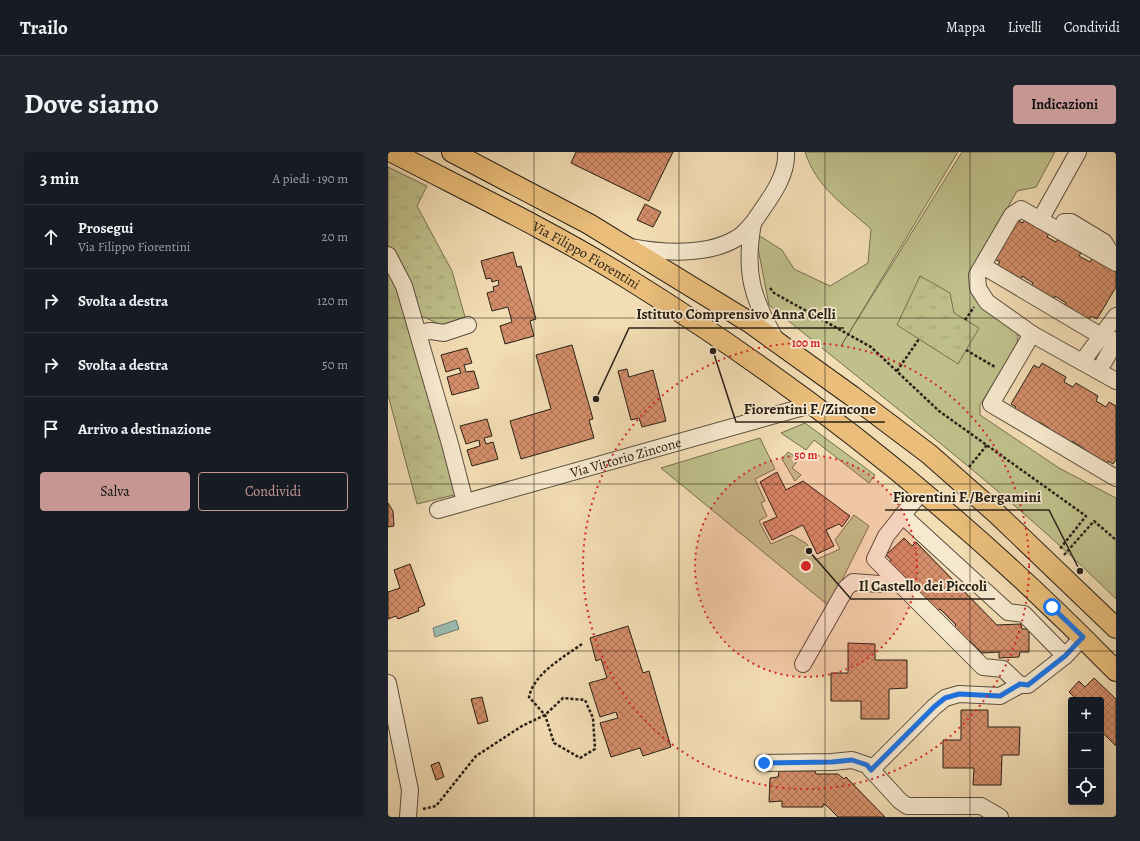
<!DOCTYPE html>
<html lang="it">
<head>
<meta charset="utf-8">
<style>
  :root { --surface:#171b24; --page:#20242c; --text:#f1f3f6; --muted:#9ea1a6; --line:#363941; --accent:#c59692 }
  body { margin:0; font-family:Alegreya,serif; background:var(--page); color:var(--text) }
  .controls { position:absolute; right:12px; bottom:12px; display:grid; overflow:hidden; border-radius:4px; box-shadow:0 4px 16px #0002 }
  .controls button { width:36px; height:36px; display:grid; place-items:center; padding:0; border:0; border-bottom:1px solid var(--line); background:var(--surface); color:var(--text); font:20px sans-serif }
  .stop { position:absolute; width:12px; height:12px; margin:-9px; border:3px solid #1a73e8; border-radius:50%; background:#fff }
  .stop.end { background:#1a73e8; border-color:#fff; box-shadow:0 1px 4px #0008 }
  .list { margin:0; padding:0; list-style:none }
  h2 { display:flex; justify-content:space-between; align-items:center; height:52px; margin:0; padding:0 16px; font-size:17px }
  h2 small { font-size:13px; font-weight:400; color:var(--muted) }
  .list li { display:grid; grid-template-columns:26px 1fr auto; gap:12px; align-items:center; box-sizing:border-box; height:64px; padding:0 16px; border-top:1px solid var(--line) }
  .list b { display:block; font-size:15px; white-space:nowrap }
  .list p { margin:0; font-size:13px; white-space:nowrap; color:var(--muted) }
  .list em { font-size:13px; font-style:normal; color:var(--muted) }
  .actions { display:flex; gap:8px; padding:12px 16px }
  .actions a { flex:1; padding:9px 0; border:1px solid var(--accent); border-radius:4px; text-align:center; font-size:14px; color:var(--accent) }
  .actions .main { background:var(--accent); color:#111 }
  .icon { flex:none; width:22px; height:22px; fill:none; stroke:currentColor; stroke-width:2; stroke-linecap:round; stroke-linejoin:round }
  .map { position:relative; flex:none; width:728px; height:665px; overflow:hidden; border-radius:4px }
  header { display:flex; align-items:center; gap:24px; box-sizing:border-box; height:56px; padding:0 20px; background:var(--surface); border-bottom:1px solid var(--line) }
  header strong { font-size:19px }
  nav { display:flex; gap:22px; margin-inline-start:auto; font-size:14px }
  .intro { display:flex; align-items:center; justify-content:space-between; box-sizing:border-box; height:96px; padding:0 24px }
  h1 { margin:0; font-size:28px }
  .button { padding:10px 18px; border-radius:4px; background:var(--accent); color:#111; font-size:14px; font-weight:700 }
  main { display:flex; gap:24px; padding:0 24px }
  aside { flex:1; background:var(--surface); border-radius:4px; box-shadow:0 4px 16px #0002 }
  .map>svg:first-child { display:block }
  .green { fill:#bfc08b; stroke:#747051 }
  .park { fill:url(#park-tufts); stroke:#747051 }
  .water { fill:#9bbbaf; stroke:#6d7d72 }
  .building { fill:url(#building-cross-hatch); stroke:#282017 }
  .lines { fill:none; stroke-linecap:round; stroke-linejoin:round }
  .minor-casing { stroke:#5b4f3e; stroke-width:18 }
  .major-casing { stroke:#282017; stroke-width:22 }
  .path { stroke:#282017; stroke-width:2.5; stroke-dasharray:3 2; stroke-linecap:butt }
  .minor { stroke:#f7e9cf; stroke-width:16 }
  .major { stroke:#eabe7a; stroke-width:20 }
  .route { stroke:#1a73e8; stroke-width:5 }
  .grid { fill:none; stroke:#282017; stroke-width:1; stroke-opacity:0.55 }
  .ring { fill:none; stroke:#d62828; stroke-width:2; stroke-dasharray:2 4 }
  .labels { text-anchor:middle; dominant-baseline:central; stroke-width:3.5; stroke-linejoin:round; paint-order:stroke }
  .street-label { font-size:14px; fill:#282017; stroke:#f7e9cf }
  .centre { fill:#d62828; stroke:#f7e9cf; stroke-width:2 }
  .ring-label { font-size:12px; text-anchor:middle; font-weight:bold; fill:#d62828; stroke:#f7e9cf; stroke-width:3.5; stroke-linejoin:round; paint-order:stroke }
  .leader { fill:none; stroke:#282017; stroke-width:1.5 }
  .callout-dot { fill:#282017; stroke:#f7e9cf; stroke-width:1.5 }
  .callout-label { font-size:15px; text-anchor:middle; font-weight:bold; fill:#282017; stroke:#f7e9cf; stroke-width:3.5; stroke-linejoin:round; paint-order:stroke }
</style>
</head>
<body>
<header>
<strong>Trailo</strong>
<nav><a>Mappa</a><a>Livelli</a><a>Condividi</a></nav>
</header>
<div class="intro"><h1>Dove siamo</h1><a class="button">Indicazioni</a></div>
<main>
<aside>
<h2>3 min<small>A piedi · 190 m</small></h2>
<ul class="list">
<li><svg class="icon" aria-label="ahead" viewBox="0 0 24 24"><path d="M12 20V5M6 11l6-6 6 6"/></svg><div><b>Prosegui</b><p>Via Filippo Fiorentini</p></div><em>20 m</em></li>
<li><svg class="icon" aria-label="right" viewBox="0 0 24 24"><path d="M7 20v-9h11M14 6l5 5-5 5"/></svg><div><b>Svolta a destra</b></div><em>120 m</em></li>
<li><svg class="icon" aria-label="right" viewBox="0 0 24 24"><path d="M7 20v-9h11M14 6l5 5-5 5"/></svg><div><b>Svolta a destra</b></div><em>50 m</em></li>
<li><svg class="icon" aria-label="arrive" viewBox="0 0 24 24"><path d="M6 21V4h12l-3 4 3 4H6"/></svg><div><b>Arrivo a destinazione</b></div></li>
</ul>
<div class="actions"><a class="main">Salva</a><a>Condividi</a></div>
</aside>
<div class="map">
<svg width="728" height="665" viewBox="0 0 728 665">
  <defs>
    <pattern id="park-tufts" width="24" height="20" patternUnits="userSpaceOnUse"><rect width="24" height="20" fill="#bfc08b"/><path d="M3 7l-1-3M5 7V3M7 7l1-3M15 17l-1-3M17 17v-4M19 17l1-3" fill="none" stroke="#a4a577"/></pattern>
    <pattern id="building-cross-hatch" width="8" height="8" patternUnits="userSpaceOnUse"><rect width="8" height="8" fill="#d48e6a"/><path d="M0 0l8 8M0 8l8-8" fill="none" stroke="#ac7456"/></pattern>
  </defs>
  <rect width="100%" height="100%" fill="#f3ddb5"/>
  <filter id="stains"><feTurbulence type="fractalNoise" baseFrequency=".005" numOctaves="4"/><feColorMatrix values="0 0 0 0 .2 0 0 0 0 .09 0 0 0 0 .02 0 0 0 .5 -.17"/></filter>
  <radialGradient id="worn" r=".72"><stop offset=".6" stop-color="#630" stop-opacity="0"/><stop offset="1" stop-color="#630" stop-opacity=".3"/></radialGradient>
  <path class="green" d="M417,0H570L453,194L574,0H667L648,35L629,39L583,121C577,152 605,163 627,177L630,184L629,193L592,253V263L671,316L728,346V447C620,340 498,249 381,153L367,81L394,98L406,117L442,134L480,111L483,77C455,52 429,36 417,0Z
    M417,271L487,323L481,331L426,288L418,298L393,281Z
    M372,286L387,317L367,327L377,349L373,351L379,364L371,369L383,392L404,383L419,392L427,408L452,397L447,388L466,363L481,374L441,454L273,316Z
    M400,300L411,307L404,316L413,323L407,329L394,307Z"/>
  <path class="park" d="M0,15L39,34L29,54L64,119L77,165L53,173L34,164L21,169L70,342L29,352L0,243Z
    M532,124L562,141L566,161L591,176L570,212L509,173Z"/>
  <path class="water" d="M68,468L71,477L47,485L45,476Z"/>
  <path class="building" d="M188,0H285L261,49L183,11Z
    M257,52L273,60L265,75L249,68Z
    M638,66L662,80L659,85L668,90L671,86L694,99L691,104L702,110L705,105L728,118V135L709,167L703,164L700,169L676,155L678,151L667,144L665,149L642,135L645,131L634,124L632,129L608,115L612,110L607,107L629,68L635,71Z
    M125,100L129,115L133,114L148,167L142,169L146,184L117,192L112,174L124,170L120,155L104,159L99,141L106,139L105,135L111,133L110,128L104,130L103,126L98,127L93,109Z
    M184,193L205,267L201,268L206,286L133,307L122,269L163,257L148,203Z
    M79,196L84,211L76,213L78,220L86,219L91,236L64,243L59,225L73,221L71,216L58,220L53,203Z
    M654,211L678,225L676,230L685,235L688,231L710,244L708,249L718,255L721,250L728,254V308L725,312L720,309L717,314L693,300L695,296L684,289L681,294L658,280L661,276L651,270L648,274L625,260L628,255L623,252L646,213L651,216Z
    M239,217L241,225L265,218L278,269L254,275L251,266L243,268L230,219Z
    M99,267L104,284L96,286L98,292L105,290L110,307L84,314L79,298L92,294L91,288L78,292L72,274Z
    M389,320L398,338L415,329L462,364L454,375L451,372L438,378L446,394L429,402L415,373L384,388L375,371L389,365L372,330Z
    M0,351L5,359L6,374L0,375Z
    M516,386L524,394L528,390L609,473L633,472L634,477H641V500H632L631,505L611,506V500L594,501L582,489L579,491L565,476L568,473L552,457L548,461L499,412L503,408L498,403Z
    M22,412L37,453L30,456L31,459L10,467L8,464L0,467V440L12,436L6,418Z
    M240,474L255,521L261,519L283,595L255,604L252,596L223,605L212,571L230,566L228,560L212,565L201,531L219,526L213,507L208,509L202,486Z
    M460,491L487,492V508H519V536L501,537V567H473V549H443V521H460Z
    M706,526L728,547V594L713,579V548H689L681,540L691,529L697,535Z
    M94,545L100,569L90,572L83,547Z
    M573,558H600V575H632L631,603H614L613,633H585L586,616H555V588H573Z
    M51,610L56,625L48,628L43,613Z
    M391,619H427L428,622H450L456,627L458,625L497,665H450L438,653L435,652V655H394V649L381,650L382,626L390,625Z"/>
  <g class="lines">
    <defs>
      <g id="minor">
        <path d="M652,68L690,0"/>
        <path d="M676,70H683L716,90L728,109"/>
        <path d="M365,71C378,51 400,26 398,0"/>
        <path d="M243,95C275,101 320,104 349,86C355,83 360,76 365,71C356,120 364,146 388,188"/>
        <path d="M0,103L16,134L62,292L77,350"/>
        <path d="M728,111L633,57L624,63L589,123L590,136L599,150L644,182L728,229"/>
        <path d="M595,114L713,184"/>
        <path d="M30,181L43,179L56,181L80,173"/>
        <path d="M644,182L603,252L728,326"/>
        <path d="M694,210L728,164"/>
        <path d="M716,210L728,188"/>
        <path d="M534,339L498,384L487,407L595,515L615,517L632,533H640L677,504L695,485"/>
        <path id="s1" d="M50,358L426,252"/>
        <path d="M514,363L620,460L636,462L677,504"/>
        <path d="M415,512L458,436L465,430L491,432L508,428"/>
        <path d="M0,531L22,638L20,665"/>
        <path d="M375,611L444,610L464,608L479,613L512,649L519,654H593L612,665"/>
        <path d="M483,618L546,555L557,546L571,542L612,544L632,533"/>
      </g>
      <g id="major">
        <path id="s2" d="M4,0C83,41 165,80 242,128C419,238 582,369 728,519"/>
        <path d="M64,0L201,72L361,170L464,244L541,302L609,362L728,476"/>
      </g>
    </defs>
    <use href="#minor" class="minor-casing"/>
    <use href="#major" class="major-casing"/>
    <path class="path" d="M382,136L386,141L483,195L551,259L698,364L671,398
      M577,168L586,155
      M578,198L607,215
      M509,219L531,187
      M581,315L599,293
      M676,403L706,369L728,388
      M35,657L48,654L88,604L134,574L157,563L175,546L197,548L205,566L207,597L192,606L166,591L157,563L141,545C146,521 176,505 194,492"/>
    <use href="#minor" class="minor"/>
    <use href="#major" class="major"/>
  </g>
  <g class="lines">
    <path class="route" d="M376,611L444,610L464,608L479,613L483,618L546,555L557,546L571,542L612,544L632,532L640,533L677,504L695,485L664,455"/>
  </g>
  <path class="grid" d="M146,0V665M291,0V665M437,0V665M582,0V665M0,166H728M0,332H728M0,499H728"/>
  <circle cx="418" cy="414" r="111" fill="#d62828" fill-opacity=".12"/>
  <g class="ring">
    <circle cx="418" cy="414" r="111"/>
    <circle cx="418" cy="414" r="223"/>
  </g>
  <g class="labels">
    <g class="street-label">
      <text stroke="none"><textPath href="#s2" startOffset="220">Via Filippo Fiorentini</textPath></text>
      <text stroke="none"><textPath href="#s1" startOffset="195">Via Vittorio Zincone</textPath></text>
    </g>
  </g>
  <circle cx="418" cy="414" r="6" class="centre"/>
  <g class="ring-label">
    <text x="418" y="195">100 m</text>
    <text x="418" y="307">50 m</text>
  </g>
  <path class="leader" d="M208 247L241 176H456M325 199L348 270H497M692 419L661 358H497M421 399L463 447H607"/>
  <g class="callout-dot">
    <circle cx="208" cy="247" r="4"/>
    <circle cx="325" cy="199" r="4"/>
    <circle cx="692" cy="419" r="4"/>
    <circle cx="421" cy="399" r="4"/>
  </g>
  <g class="callout-label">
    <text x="348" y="167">Istituto Comprensivo Anna Celli</text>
    <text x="422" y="262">Fiorentini F./Zincone</text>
    <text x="579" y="350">Fiorentini F./Bergamini</text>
    <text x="535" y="439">Il Castello dei Piccoli</text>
  </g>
  <rect width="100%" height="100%" filter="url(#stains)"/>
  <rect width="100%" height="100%" fill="url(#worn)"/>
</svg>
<div class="controls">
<button>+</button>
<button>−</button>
<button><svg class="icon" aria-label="locate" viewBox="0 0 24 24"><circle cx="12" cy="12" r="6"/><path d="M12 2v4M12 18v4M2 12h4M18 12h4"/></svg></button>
</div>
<div class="stop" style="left:664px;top:455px"></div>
<div class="stop end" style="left:376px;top:611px"></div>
</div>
</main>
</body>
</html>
